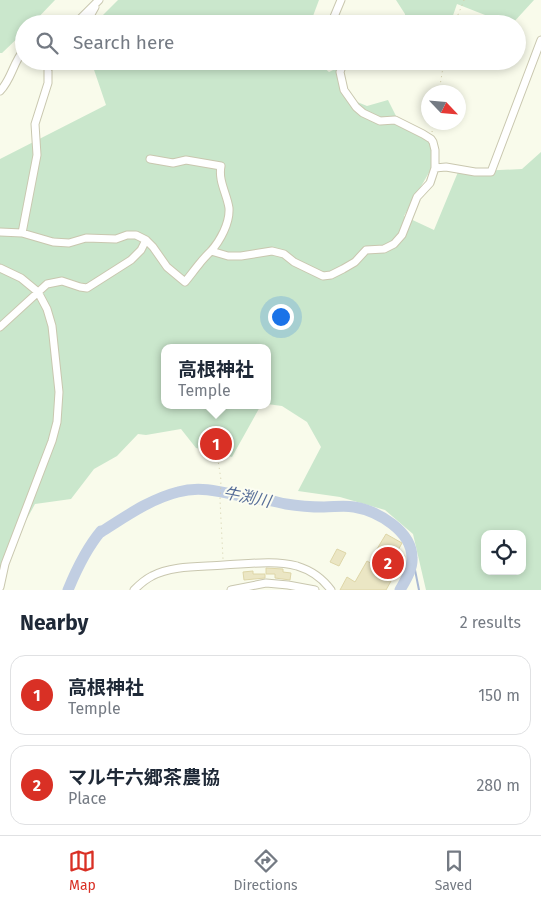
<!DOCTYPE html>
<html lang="en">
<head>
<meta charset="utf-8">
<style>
  :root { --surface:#fff; --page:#f2f2f3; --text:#1f2937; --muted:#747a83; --line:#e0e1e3; --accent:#d93025 }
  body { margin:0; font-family:"Fira Sans","Noto Sans JP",sans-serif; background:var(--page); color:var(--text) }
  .controls { position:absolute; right:15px; bottom:15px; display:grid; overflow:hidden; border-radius:10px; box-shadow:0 2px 8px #0003 }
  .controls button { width:45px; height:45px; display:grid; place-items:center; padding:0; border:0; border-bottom:1px solid var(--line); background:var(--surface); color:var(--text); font:25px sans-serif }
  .compass { position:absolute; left:421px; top:85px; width:45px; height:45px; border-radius:50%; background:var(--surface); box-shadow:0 2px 8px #0003; rotate:116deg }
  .you { position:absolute; left:280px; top:316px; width:18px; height:18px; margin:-12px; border:4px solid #fff; border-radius:50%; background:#1a73e8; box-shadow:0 0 0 8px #1a73e833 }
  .badge { display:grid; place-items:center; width:32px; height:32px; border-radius:50%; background:var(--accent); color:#fff; font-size:16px; font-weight:700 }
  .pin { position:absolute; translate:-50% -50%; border:2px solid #fff; box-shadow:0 1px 5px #0006 }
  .popup { position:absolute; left:161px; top:344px; width:110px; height:65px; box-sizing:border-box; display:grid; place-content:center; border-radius:10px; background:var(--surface); filter:drop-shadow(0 1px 4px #0005); font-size:16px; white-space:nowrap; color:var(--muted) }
  .popup b { font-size:19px; color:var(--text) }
  .popup::after { content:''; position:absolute; left:50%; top:100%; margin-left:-10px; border:10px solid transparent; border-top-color:var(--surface) }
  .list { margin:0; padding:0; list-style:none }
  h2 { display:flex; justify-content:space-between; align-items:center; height:65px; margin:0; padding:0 20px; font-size:21px }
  h2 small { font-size:16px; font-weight:400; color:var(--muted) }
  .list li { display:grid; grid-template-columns:32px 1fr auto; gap:15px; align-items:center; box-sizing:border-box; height:80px; margin:0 10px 10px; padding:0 10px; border:1px solid var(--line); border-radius:15px }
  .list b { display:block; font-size:19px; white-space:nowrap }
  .list p { margin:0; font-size:16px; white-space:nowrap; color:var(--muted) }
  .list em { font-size:16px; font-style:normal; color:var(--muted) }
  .icon { flex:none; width:28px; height:28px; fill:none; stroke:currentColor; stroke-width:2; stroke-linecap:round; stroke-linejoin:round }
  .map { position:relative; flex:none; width:541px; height:590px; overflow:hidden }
  .search { position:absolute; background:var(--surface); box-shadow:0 2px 8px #0003; left:15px; right:15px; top:15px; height:55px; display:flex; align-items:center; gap:12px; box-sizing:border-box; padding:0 18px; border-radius:28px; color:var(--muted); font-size:19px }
  .sheet { height:245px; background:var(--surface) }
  nav { display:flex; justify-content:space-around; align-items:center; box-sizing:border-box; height:70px; border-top:1px solid var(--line); background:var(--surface); font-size:14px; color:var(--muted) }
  nav a { display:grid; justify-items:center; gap:2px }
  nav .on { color:var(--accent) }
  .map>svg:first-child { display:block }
  .green { fill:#cae7cc; fill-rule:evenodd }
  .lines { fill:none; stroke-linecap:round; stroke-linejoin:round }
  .stream { stroke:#a8b8d3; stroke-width:2 }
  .river { stroke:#c1cee2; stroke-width:11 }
  .building { fill:#ebe6c4; stroke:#ded6a8 }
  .minor-casing { stroke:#c9c7af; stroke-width:9 }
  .path { stroke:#d2cda8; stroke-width:1; stroke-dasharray:1 4; stroke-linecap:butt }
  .minor { stroke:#fff; stroke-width:7 }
  .labels { text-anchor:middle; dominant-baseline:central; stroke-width:4; stroke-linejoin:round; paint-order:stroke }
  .water-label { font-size:16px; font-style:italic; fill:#576e98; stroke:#fcfdf1 }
</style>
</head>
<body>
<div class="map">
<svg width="541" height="590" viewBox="0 0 541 590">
  <rect width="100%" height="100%" fill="#f9fbeb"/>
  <path class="green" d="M0,0H55L32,24H24V32L2,53H0Z
    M118,0H319L310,24H94Z
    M396,0H534L512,24H508L457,4L450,24H406L405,14Z
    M91,61H316L329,72L337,68L338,73L350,99L367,106L388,100L397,118L431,143V169L404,216L434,230L458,172L522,169L541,152V590H426L413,534L385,510L340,497L298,491L321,447L307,422L282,406L267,404V348H165V405H261L232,457L196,448L181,429L146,435L138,434L117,456L94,469L71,499L35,504L7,555L0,581V159L106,105ZM485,534H522V571H485Z"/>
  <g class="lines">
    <path class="stream" d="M413,560L419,590"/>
    <path class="river" d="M68,590C77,568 86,549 101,531V532C125,517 150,499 178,492C202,485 225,493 249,498C255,500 261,499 268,500C274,501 280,503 286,504C298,506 312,507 324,507C334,507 344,505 354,507C378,511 412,531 412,558C413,569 405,581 400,590"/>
  </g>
  <path class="building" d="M386,534L402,543L397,552L405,556L386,590H340L347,577L355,582L367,561L374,565L381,552L377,549Z
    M337,549L346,553L339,566L330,562Z
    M266,568L283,569V572L291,573L290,580L275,578V574H266Z
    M253,571V574H265V578L244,580L243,572Z"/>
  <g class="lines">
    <defs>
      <path id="minor" d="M75,24L99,0
        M83,24L90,16L95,7
        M331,24L341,0
        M0,91C12,79 13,62 24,50
        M435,168L446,167L475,172H491L541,40
        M0,232L22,233L53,242L69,243L86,238L116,239L127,235H136L146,240L153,247L167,267L185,282C190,276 195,269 200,263C203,259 207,255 211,251C220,241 230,223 229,208C227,194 218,181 221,166L186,160L173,163L150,159
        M22,233L37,155L35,124L48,83V69L54,61
        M211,251L228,256H241L272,251L284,254L294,262L323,276L331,275L343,269L355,262L366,250L384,249L394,244L402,235L417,197L430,183L435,168V150L433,142L431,139L423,134L395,120L380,121L363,113L356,107L344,90L340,72L344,61
        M0,268L21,278L38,292L47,309L52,326L59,392L57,422L52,441L5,564L0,587
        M0,327L47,284L62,281L80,287L87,288L131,260L141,250L146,240
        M134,590C139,585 146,579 152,576C172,565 202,567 224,565C247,564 275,560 297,566C310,570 323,579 331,590
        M231,590L266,583L288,585L315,590"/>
    </defs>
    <use href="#minor" class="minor-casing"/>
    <path class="path" d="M454,24L463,3L464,0
      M439,92L444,61
      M432,132L434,122
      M217,453L221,480L220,500L223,559"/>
    <use href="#minor" class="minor"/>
  </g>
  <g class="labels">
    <g class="water-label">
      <text transform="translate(247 497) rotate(11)">牛渕川</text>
    </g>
  </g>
</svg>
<div class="controls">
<button><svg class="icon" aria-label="locate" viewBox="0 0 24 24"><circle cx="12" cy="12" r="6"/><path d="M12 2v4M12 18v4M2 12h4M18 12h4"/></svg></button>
</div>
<svg class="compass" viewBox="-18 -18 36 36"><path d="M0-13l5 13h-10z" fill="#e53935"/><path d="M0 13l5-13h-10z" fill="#747a83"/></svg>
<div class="you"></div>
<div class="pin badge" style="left:216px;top:444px">1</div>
<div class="popup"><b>高根神社</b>Temple</div>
<div class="pin badge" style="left:388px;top:563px">2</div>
<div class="search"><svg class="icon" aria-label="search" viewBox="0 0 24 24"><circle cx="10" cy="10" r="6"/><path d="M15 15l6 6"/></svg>Search here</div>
</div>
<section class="sheet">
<h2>Nearby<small>2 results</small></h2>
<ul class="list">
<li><span class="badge">1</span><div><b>高根神社</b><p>Temple</p></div><em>150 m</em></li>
<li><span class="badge">2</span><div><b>マル牛六郷茶農協</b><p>Place</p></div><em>280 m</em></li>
</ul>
</section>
<nav>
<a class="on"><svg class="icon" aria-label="map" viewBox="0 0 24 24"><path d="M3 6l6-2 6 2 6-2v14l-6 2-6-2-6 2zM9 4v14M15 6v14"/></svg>Map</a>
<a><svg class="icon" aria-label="directions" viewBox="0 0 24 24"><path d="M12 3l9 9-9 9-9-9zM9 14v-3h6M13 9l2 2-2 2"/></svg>Directions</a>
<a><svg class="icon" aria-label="saved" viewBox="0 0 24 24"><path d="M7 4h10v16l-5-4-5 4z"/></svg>Saved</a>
</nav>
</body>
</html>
